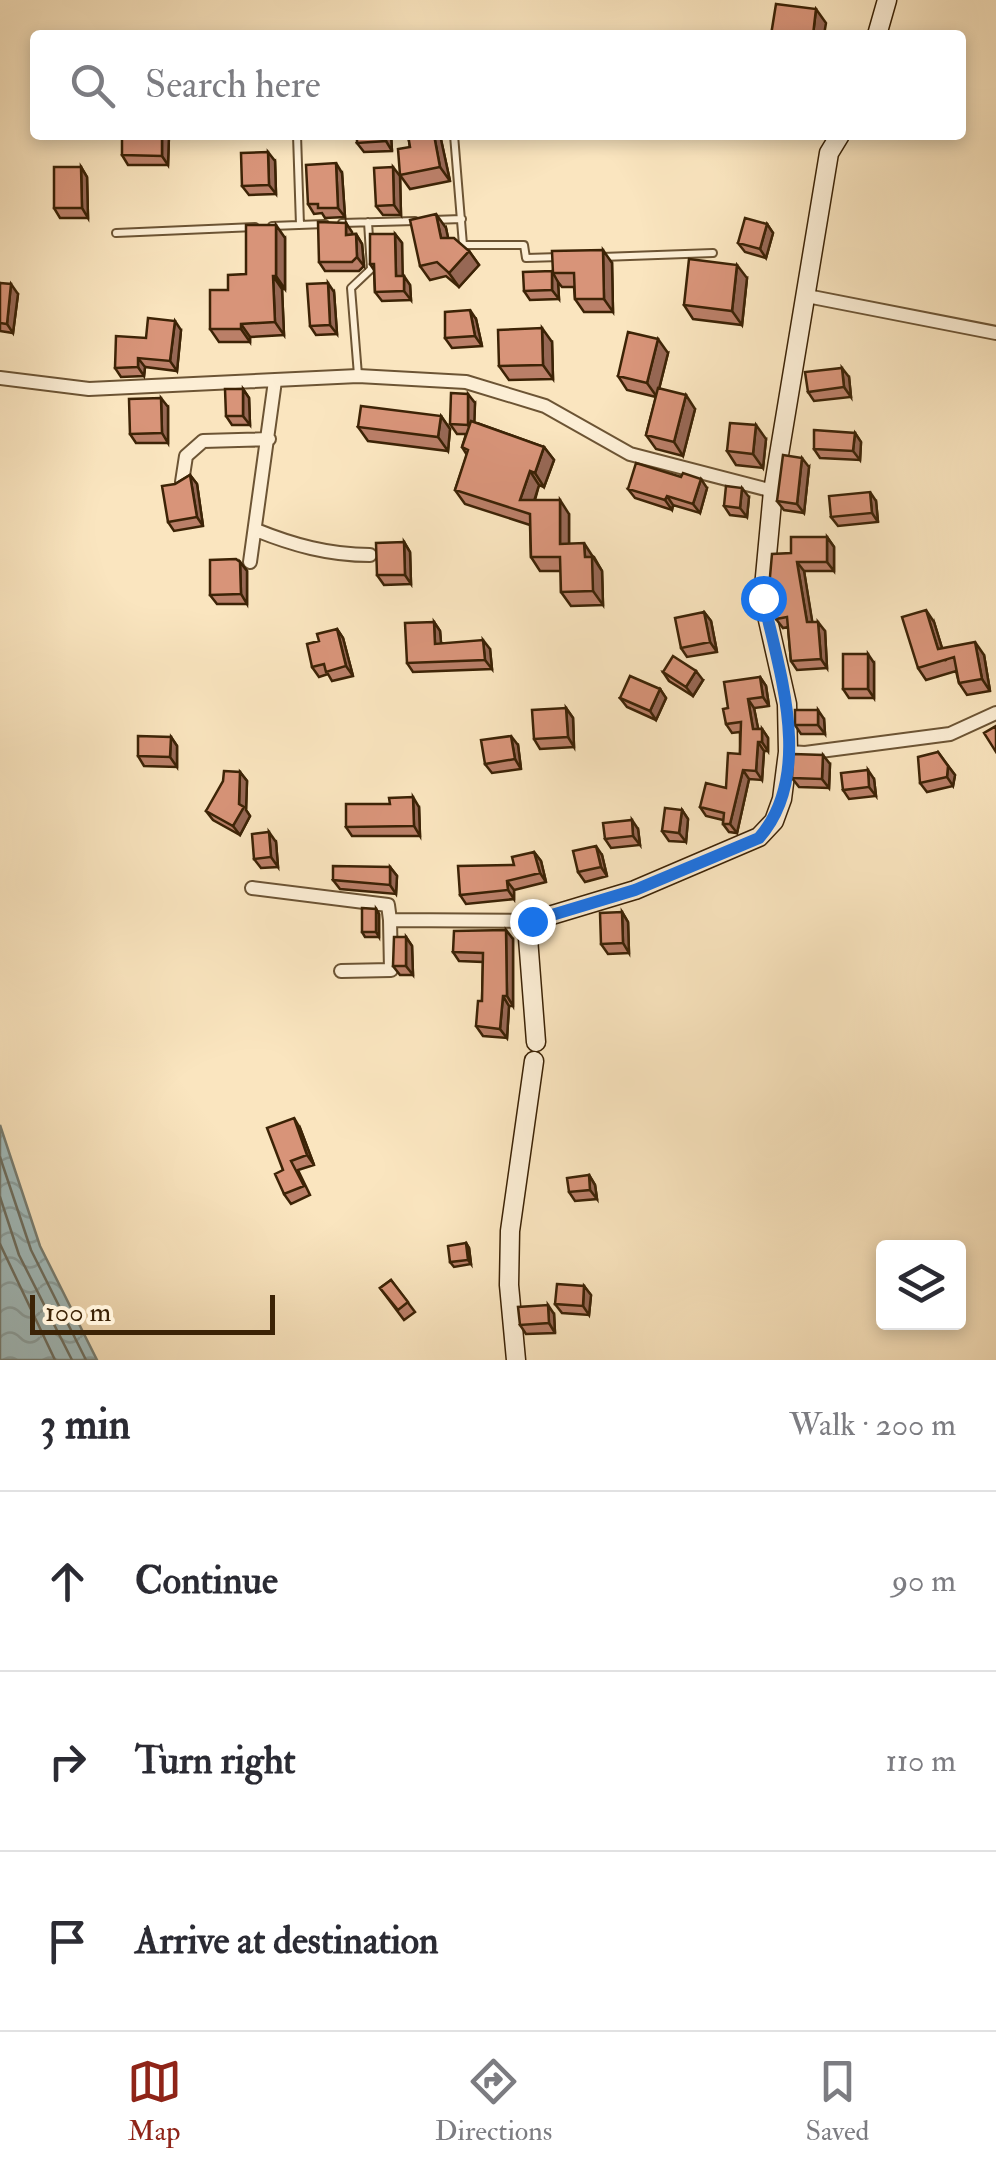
<!DOCTYPE html>
<html lang="en">
<head>
<meta charset="utf-8">
<style>
  :root { --surface:#fff; --page:#f7f7f7; --text:#2b2b33; --muted:#7c7c81; --line:#e1e1e2; --accent:#8f2418 }
  body { margin:0; font-family:"IM FELL Double Pica",serif; background:var(--page); color:var(--text) }
  .controls { position:absolute; right:30px; bottom:30px; display:grid; overflow:hidden; border-radius:10px; box-shadow:0 5px 15px #0003 }
  .controls button { width:90px; height:90px; display:grid; place-items:center; padding:0; border:0; border-bottom:2px solid var(--line); background:var(--surface); color:var(--text); font:50px sans-serif }
  .scale { position:absolute; left:30px; bottom:25px; width:245px; box-sizing:border-box; padding-left:10px; border:5px solid #3c2306; border-top:0; font-size:28px; line-height:35px; white-space:nowrap; color:#3c2306; -webkit-text-stroke:8px #fceed5; paint-order:stroke }
  .stop { position:absolute; width:30px; height:30px; margin:-22px; border:8px solid #1a73e8; border-radius:50%; background:#fff }
  .stop.end { background:#1a73e8; border-color:#fff; box-shadow:0 2px 10px #0008 }
  .list { margin:0; padding:0; list-style:none }
  h2 { display:flex; justify-content:space-between; align-items:center; height:130px; margin:0; padding:0 40px; font-size:42px }
  h2 small { font-size:32px; font-weight:400; color:var(--muted) }
  .list li { display:grid; grid-template-columns:65px 1fr auto; gap:30px; align-items:center; box-sizing:border-box; height:180px; padding:0 40px; border-top:2px solid var(--line) }
  .list b { display:block; font-size:38px; white-space:nowrap }
  .list em { font-size:32px; font-style:normal; color:var(--muted) }
  .icon { flex:none; width:55px; height:55px; fill:none; stroke:currentColor; stroke-width:2; stroke-linecap:round; stroke-linejoin:round }
  .map { position:relative; flex:none; width:996px; height:1360px; overflow:hidden }
  .search { position:absolute; background:var(--surface); box-shadow:0 5px 15px #0003; left:30px; right:30px; top:30px; height:110px; display:flex; align-items:center; gap:25px; box-sizing:border-box; padding:0 35px; border-radius:10px; color:var(--muted); font-size:38px }
  .sheet { height:670px; background:var(--surface) }
  nav { display:flex; justify-content:space-around; align-items:center; box-sizing:border-box; height:140px; border-top:2px solid var(--line); background:var(--surface); font-size:28px; color:var(--muted) }
  nav a { display:grid; justify-items:center; gap:5px }
  nav .on { color:var(--accent) }
  .map>svg:first-child { display:block }
  .water { fill:url(#water-waves); stroke:#797f73; stroke-width:2.5 }
  .lines { fill:none; stroke-linecap:round; stroke-linejoin:round }
  .shore { stroke:#6f7061; stroke-width:2.5 }
  .service-casing { stroke:#6c5434; stroke-width:10 }
  .minor-casing { stroke:#6c5434; stroke-width:16 }
  .secondary-casing { stroke:#3c2306; stroke-width:21 }
  .service { stroke:#fceed5; stroke-width:6 }
  .minor { stroke:#fceed5; stroke-width:12 }
  .secondary { stroke:#fceed5; stroke-width:18 }
  .wall { fill:#ba7f68; stroke:#3c2306; stroke-width:2.5 }
  .shaded-wall { fill:#976855; stroke:#3c2306; stroke-width:2.5 }
  .building { fill:#d89479; stroke:#3c2306; stroke-width:2.5 }
  .route { stroke:#1a73e8; stroke-width:12 }
</style>
</head>
<body>
<div class="map">
<svg width="996" height="1360" viewBox="0 0 996 1360">
  <defs>
    <pattern id="water-waves" width="16" height="10" patternUnits="userSpaceOnUse" patternTransform="scale(2.5)"><rect width="16" height="10" fill="#a2bcbc"/><path d="M0 5q4-4 8 0t8 0" fill="none" stroke="#8ca1a0"/></pattern>
  </defs>
  <rect width="100%" height="100%" fill="#fae5bf"/>
  <filter id="stains"><feTurbulence type="fractalNoise" baseFrequency=".002" numOctaves="4"/><feColorMatrix values="0 0 0 0 .2 0 0 0 0 .09 0 0 0 0 .02 0 0 0 .5 -.17"/></filter>
  <radialGradient id="worn" r=".72"><stop offset=".6" stop-color="#630" stop-opacity="0"/><stop offset="1" stop-color="#630" stop-opacity=".3"/></radialGradient>
  <path class="water" d="M0,1125L40,1246L97,1360H0Z"/>
  <g class="lines">
    <path class="shore" d="M0,1157L31,1250L86,1360
      M0,1197L19,1255L72,1360
      M0,1244L55,1360"/>
    <defs>
      <path id="service" d="M297,135L300,225
        M454,135L463,245H524L526,258L560,257
        M432,220L462,219
        M342,223L415,221
        M272,226L325,224
        M116,233L255,227
        M602,257L713,253
        M358,375L351,288L371,269L368,222"/>
      <path id="minor" d="M807,296L996,333
        M0,378L89,389L358,376L466,382L545,406L630,454L773,491
        M182,482L186,456L203,441L269,439
        M256,530C293,545 329,555 370,555
        M250,562L275,381
        M788,752L805,753L950,734L996,713
        M252,888L388,905L390,920
        M341,971L391,970L390,920L532,921"/>
      <path id="secondary" d="M877,35L887,0
        M536,1042L528,938L532,921L635,890L759,837L774,821L782,799L788,752L787,704L763,598L773,491L829,153L840,135
        M516,1360L509,1285L510,1231L534,1061"/>
    </defs>
    <use href="#service" class="service-casing"/>
    <use href="#minor" class="minor-casing"/>
    <use href="#secondary" class="secondary-casing"/>
    <use href="#service" class="service"/>
    <use href="#minor" class="minor"/>
    <use href="#secondary" class="secondary"/>
  </g>
  <path class="wall" d="M169,135L168,165H128L122,155Z
    M391,135L392,151L364,152L357,143Z
    M408,135H440L450,181L410,189L400,175L410,147Z
    M275,161L276,194L249,195L242,186Z
    M81,167L87,177L88,218H60L54,208Z
    M342,173L345,217L325,218L322,213L314,214L308,204Z
    M400,176L401,215H383L376,206Z
    M346,223L352,234H356L362,244L364,266L359,271H325L319,262Z
    M767,224L773,233L766,258L745,252L738,243Z
    M446,228L448,238L469,251L479,265L459,287L446,276L430,280L420,266Z
    M395,234L402,243V276L410,285L411,300L382,301L375,292L374,270L370,264Z
    M285,238V289H282L284,335L250,337V342H219L210,329L228,290Z
    M612,263L613,312H584L575,299L574,287H562L558,282L559,299L530,300L524,291L552,271Z
    M747,278L742,325L693,319L684,305Z
    M0,283L18,294L13,333L0,331Z
    M334,292L337,334L316,335L310,326Z
    M476,319L482,346L452,348L445,338Z
    M181,330L177,371L145,367L144,376L121,377L115,368L146,338Z
    M552,342L553,379L509,380L499,366Z
    M668,353L659,389L695,409L683,456L656,449L646,435L656,397L627,390L618,376Z
    M849,377L851,397L814,401L808,392Z
    M243,389L249,398L250,425H232L226,416Z
    M475,403L474,422L544,447L554,460L544,487L539,485L535,500L569,514V544L594,557L602,571L603,605L571,606L561,592V571H540L531,557L530,525L465,504L455,490L467,455L462,447L466,434H457L450,424Z
    M168,407V443H136L130,434Z
    M441,416L450,429L448,451L368,441L358,427Z
    M855,433L861,442L860,460L820,458L814,449Z
    M766,439L763,468L736,465L727,451Z
    M809,467L804,513L784,510L777,501Z
    M190,475L197,484L203,526L174,531L168,522L175,484Z
    M707,488L700,513L673,505L672,510L635,498L628,489Z
    M749,497L747,517L730,515L724,506Z
    M876,501L878,522L838,526L831,517Z
    M827,537L834,547V571H804L812,622L825,631L827,668L797,670L791,661L788,627L783,628L776,619L791,553Z
    M404,542L410,552L411,584L384,585L377,575Z
    M240,562L247,571V604H217L210,595Z
    M704,612L711,621L717,652L687,657L681,648Z
    M434,622L440,631L441,643L490,649L492,669L413,672L407,663Z
    M934,622L942,648L984,655L990,691L967,695L959,683L956,671L926,680L918,668Z
    M337,629L343,638L353,676L332,681L328,674L319,677L312,667L319,641Z
    M874,663V698H849L843,689Z
    M663,672L703,680L693,696L669,681Z
    M760,677L766,686L769,706L754,708L758,729H762L768,738V751H764L762,780L749,779L737,833L729,832L723,824V820L706,816L700,807L726,788L740,754V732L732,733L726,724L728,708Z
    M660,689L666,698L656,720L627,707L620,698Z
    M566,708L573,718L574,747L540,749L534,739Z
    M824,719L825,734H801L795,725Z
    M171,737L177,746V767L144,766L138,756Z
    M518,745L521,769L492,773L485,764Z
    M938,752L955,775L953,786L927,792L920,783Z
    M830,764L829,788L799,787L792,778Z
    M240,772L247,781L246,810L250,816L240,835L213,820L206,811Z
    M874,779L876,796L849,799L843,790Z
    M419,807L420,836H352L346,827Z
    M682,810L688,819L686,842L669,841L662,831Z
    M638,829L640,845L611,848L605,839Z
    M276,842L278,867L261,868L254,859Z
    M534,852L541,861L546,882L514,890V899L466,904L460,895L514,865Z
    M602,855L607,876L585,882L578,872Z
    M390,867L397,876L396,894L340,889L333,880Z
    M376,909L379,914V937H365L362,932Z
    M622,912L628,922L629,953L608,954L601,944Z
    M406,937L412,946L413,975H400L393,966Z
    M513,939V1006H509L507,1038L483,1036L476,1026L482,1001L483,962L459,961L453,952Z
    M300,1128L314,1165L298,1170L310,1195L291,1204L284,1194L283,1170Z
    M589,1175L595,1185L597,1199L575,1201L569,1192Z
    M466,1243L469,1248L471,1264L454,1267L450,1262Z
    M391,1280L415,1312L404,1320L380,1288Z
    M584,1286L591,1295L589,1315L562,1313L555,1304Z
    M554,1314L555,1333L526,1334L520,1325Z"/>
  <path class="shaded-wall" d="M816,9L826,23L824,35H813Z
    M162,135H169L168,165L162,156Z
    M385,135H391L392,151L386,141Z
    M434,135H440L450,181L440,167Z
    M268,152L275,161L276,194L269,185Z
    M336,163L342,173L345,217L338,208Z
    M81,167L87,177L88,218L82,208Z
    M393,167L400,176L401,215L394,205Z
    M436,214L446,228L451,252L441,238Z
    M346,223L352,232L353,244L346,235Z
    M767,224L773,233L766,258L760,249Z
    M276,225L285,238V289L276,276Z
    M356,234L362,244L364,266L357,257Z
    M395,234L402,243L403,285L396,276Z
    M603,250L612,263L613,312L604,299Z
    M469,251L479,265L459,287L449,273Z
    M737,265L747,278L742,325L732,311Z
    M552,271L558,282L559,299L552,290Z
    M273,276L282,289L284,335L275,322Z
    M404,276L410,285L411,300L404,291Z
    M328,283L334,292L337,334L330,325Z
    M11,284L18,294L13,333L7,324Z
    M470,310L476,319L482,346L475,336Z
    M175,321L181,330L177,371L170,361Z
    M241,324L250,337V342L241,329Z
    M542,328L552,342L553,379L543,365Z
    M658,339L668,353L657,397L647,383Z
    M138,358L145,367L144,376L138,367Z
    M842,368L849,377L851,397L844,387Z
    M243,389L249,398L250,425L243,416Z
    M468,394L475,403L474,434L468,425Z
    M686,395L695,409L683,456L674,442Z
    M161,398L168,407V443L162,433Z
    M441,416L450,429L448,451L438,437Z
    M756,425L766,439L763,468L753,454Z
    M855,433L861,442L860,460L853,451Z
    M544,447L554,460L544,487L535,473Z
    M802,458L809,467L804,513L797,504Z
    M530,471L539,485L530,514L520,500Z
    M190,475L197,484L203,526L197,517Z
    M701,479L707,488L700,513L693,504Z
    M742,488L749,497L747,517L740,508Z
    M870,492L876,501L878,522L872,513Z
    M667,496L673,505L672,510L665,500Z
    M560,500L569,514V558L560,544Z
    M827,537L834,547V571L827,562Z
    M404,542L410,552L411,584L405,575Z
    M584,543L602,571L603,605L593,591L585,557Z
    M240,562L247,571V604L241,594Z
    M797,562L804,571L814,632L807,622Z
    M926,610L934,622L946,661L938,649Z
    M704,612L711,621L717,652L710,642Z
    M434,622L440,631L442,653L435,644Z
    M818,622L825,631L827,668L821,659Z
    M337,629L343,638L353,676L346,666Z
    M483,640L490,649L492,669L485,660Z
    M975,642L984,655L990,691L982,679Z
    M868,654L874,663V698L868,689Z
    M696,671L703,680L693,696L686,687Z
    M760,677L766,686L769,706L763,697Z
    M660,689L666,698L656,720L650,711Z
    M748,699L754,708L760,738L753,729Z
    M566,708L573,718L574,747L568,737Z
    M818,710L824,719L825,734L818,725Z
    M762,729L768,738V751L762,742Z
    M511,736L518,745L521,769L515,759Z
    M171,737L177,746V767L170,757Z
    M758,742L764,751L762,780L756,771Z
    M823,755L830,764L829,788L822,779Z
    M948,766L955,775L953,786L947,777Z
    M743,770L749,779L737,833L730,824Z
    M868,770L874,779L876,796L869,787Z
    M240,772L247,781L246,810L250,816L240,835L233,826L239,804Z
    M413,797L419,807L420,836L414,826Z
    M682,810L688,819L686,842L679,833Z
    M632,820L638,829L640,845L633,836Z
    M269,832L276,842L278,867L271,857Z
    M596,846L602,855L607,876L601,867Z
    M534,852L541,861L546,882L540,873Z
    M390,867L397,876L396,894L390,885Z
    M507,881L514,890V899L508,890Z
    M376,909L379,914V937L376,932Z
    M622,912L628,922L629,953L623,943Z
    M506,930L513,939V1006L507,996Z
    M406,937L412,946L413,975L406,966Z
    M503,996L509,1006L507,1038L500,1029Z
    M294,1118L300,1128L314,1165L307,1155Z
    M589,1175L595,1185L597,1199L590,1190Z
    M466,1243L469,1248L471,1264L468,1260Z
    M584,1286L591,1295L589,1315L583,1306Z
    M548,1305L554,1314L555,1333L549,1323Z"/>
  <path class="building" d="M776,4L816,9L813,35H771Z
    M122,135H162V156L122,155Z
    M357,135H385L386,141L357,143Z
    M408,135H434L440,167L400,175L398,149L410,147Z
    M268,152L269,185L242,186L241,153Z
    M336,163L338,208H318V204H308L306,165Z
    M54,167H81L82,208H54Z
    M393,167L394,205L376,206L374,168Z
    M436,214L441,238H454L469,251L449,273L437,262L420,266L410,220Z
    M745,218L767,224L760,249L738,243Z
    M318,222L346,223V235L356,234L357,257L352,262H319Z
    M246,225H276V276H273L275,322L241,324V329H210V290H228V275L246,274Z
    M370,234H395L396,276H404V291L375,292L374,264H370Z
    M603,250L604,299H575L574,273H553L552,251Z
    M689,259L737,265L732,311L684,305Z
    M552,271V290L524,291L523,272Z
    M0,283L11,284L7,324L0,323Z
    M328,283L330,325L310,326L307,284Z
    M470,310L475,336L445,338V312Z
    M148,318L175,321L170,361L138,358V367L115,368L116,336L146,338Z
    M542,328L543,365L499,366L498,330Z
    M628,332L658,339L647,383L618,376Z
    M842,368L844,387L808,392L805,372Z
    M658,388L686,395L674,442L646,435Z
    M225,389H243V416H226Z
    M451,393L468,394V425L450,424Z
    M161,398L162,433L130,434L129,399Z
    M361,406L441,416L438,437L358,427Z
    M471,421L544,447L535,473L530,471L520,500H560V544L584,543L585,557H592L593,591L561,592L560,557H531L530,514L455,490L468,450L462,447Z
    M730,423L756,425L753,454L727,451Z
    M814,430L855,433L853,451L814,449Z
    M783,455L802,458L797,504L777,501Z
    M636,463L681,477L683,473L701,479L693,504L667,496L665,500L628,489Z
    M190,475L197,517L168,522L162,486L175,484Z
    M726,486L742,488L740,508L724,506Z
    M870,492L872,513L831,517L829,496Z
    M791,537H827V562H797L807,622H818L821,659L791,661L787,617L776,619L769,588L772,554L791,553Z
    M404,542L405,575H377L376,543Z
    M236,559L240,562L241,594L210,595V560Z
    M926,610L938,649L975,642L982,679L959,683L954,657L918,668L902,617Z
    M704,612L710,642L681,648L675,618Z
    M434,622L435,644L483,640L485,660L407,663L405,623Z
    M337,629L346,666L326,672L324,664L312,667L307,644L319,641L317,634Z
    M843,654H868V689H843Z
    M673,656L696,671L686,687L663,672Z
    M630,676L660,689L650,711L620,698Z
    M760,677L763,697L748,699L753,729H762V742H758L756,771L743,770L730,824H723L724,813L700,807L706,783L726,788L728,753L740,754L741,722L726,724L723,709L728,708L724,682Z
    M566,708L568,737L534,739L532,710Z
    M795,710H818V725H795Z
    M996,726V752L984,733Z
    M138,736L171,737L170,757L138,756Z
    M511,736L515,759L485,764L481,740Z
    M938,752L948,766L947,777L920,783L918,757Z
    M793,754L823,755L822,779L792,778Z
    M868,770L869,787L843,790L841,773Z
    M224,771L240,772L239,804L244,807L233,826L206,811L223,781Z
    M413,797L414,826L346,827V804H390L389,798Z
    M665,808L682,810L679,833L662,831Z
    M632,820L633,836L605,839L603,823Z
    M269,832L271,857L254,859L252,834Z
    M596,846L601,867L578,872L573,851Z
    M534,852L540,873L507,881L508,890L460,895L458,866L514,865L512,857Z
    M333,866L390,867V885L333,880Z
    M362,908L376,909V932H362Z
    M622,912L623,943L601,944L600,913Z
    M506,930L507,996H503L500,1029L476,1026L478,1001H482L483,953L453,952L454,931Z
    M394,937H406V966H393Z
    M294,1118L307,1155L291,1161L304,1186L284,1194L275,1174L283,1170L267,1128Z
    M589,1175L590,1190L569,1192L567,1178Z
    M466,1243L468,1260L450,1262L448,1246Z
    M391,1280L408,1302L398,1310L380,1288Z
    M557,1284L584,1286L583,1306L555,1304Z
    M548,1305L549,1323L520,1325L518,1307Z"/>
  <g class="lines">
    <path class="route" d="M532,921L635,890L759,838C815,774 779,671 763,598"/>
  </g>
  <rect width="100%" height="100%" filter="url(#stains)"/>
  <rect width="100%" height="100%" fill="url(#worn)"/>
</svg>
<div class="controls">
<button><svg class="icon" aria-label="layers" viewBox="0 0 24 24"><path d="M12 4l9 5-9 5-9-5zM3 14l9 5 9-5"/></svg></button>
</div>
<div class="scale">100 m</div>
<div class="stop" style="left:763px;top:598px"></div>
<div class="stop end" style="left:532px;top:921px"></div>
<div class="search"><svg class="icon" aria-label="search" viewBox="0 0 24 24"><circle cx="10" cy="10" r="6"/><path d="M15 15l6 6"/></svg>Search here</div>
</div>
<section class="sheet">
<h2>3 min<small>Walk · 200 m</small></h2>
<ul class="list">
<li><svg class="icon" aria-label="ahead" viewBox="0 0 24 24"><path d="M12 20V5M6 11l6-6 6 6"/></svg><div><b>Continue</b></div><em>90 m</em></li>
<li><svg class="icon" aria-label="right" viewBox="0 0 24 24"><path d="M7 20v-9h11M14 6l5 5-5 5"/></svg><div><b>Turn right</b></div><em>110 m</em></li>
<li><svg class="icon" aria-label="arrive" viewBox="0 0 24 24"><path d="M6 21V4h12l-3 4 3 4H6"/></svg><div><b>Arrive at destination</b></div></li>
</ul>
</section>
<nav>
<a class="on"><svg class="icon" aria-label="map" viewBox="0 0 24 24"><path d="M3 6l6-2 6 2 6-2v14l-6 2-6-2-6 2zM9 4v14M15 6v14"/></svg>Map</a>
<a><svg class="icon" aria-label="directions" viewBox="0 0 24 24"><path d="M12 3l9 9-9 9-9-9zM9 14v-3h6M13 9l2 2-2 2"/></svg>Directions</a>
<a><svg class="icon" aria-label="saved" viewBox="0 0 24 24"><path d="M7 4h10v16l-5-4-5 4z"/></svg>Saved</a>
</nav>
</body>
</html>
